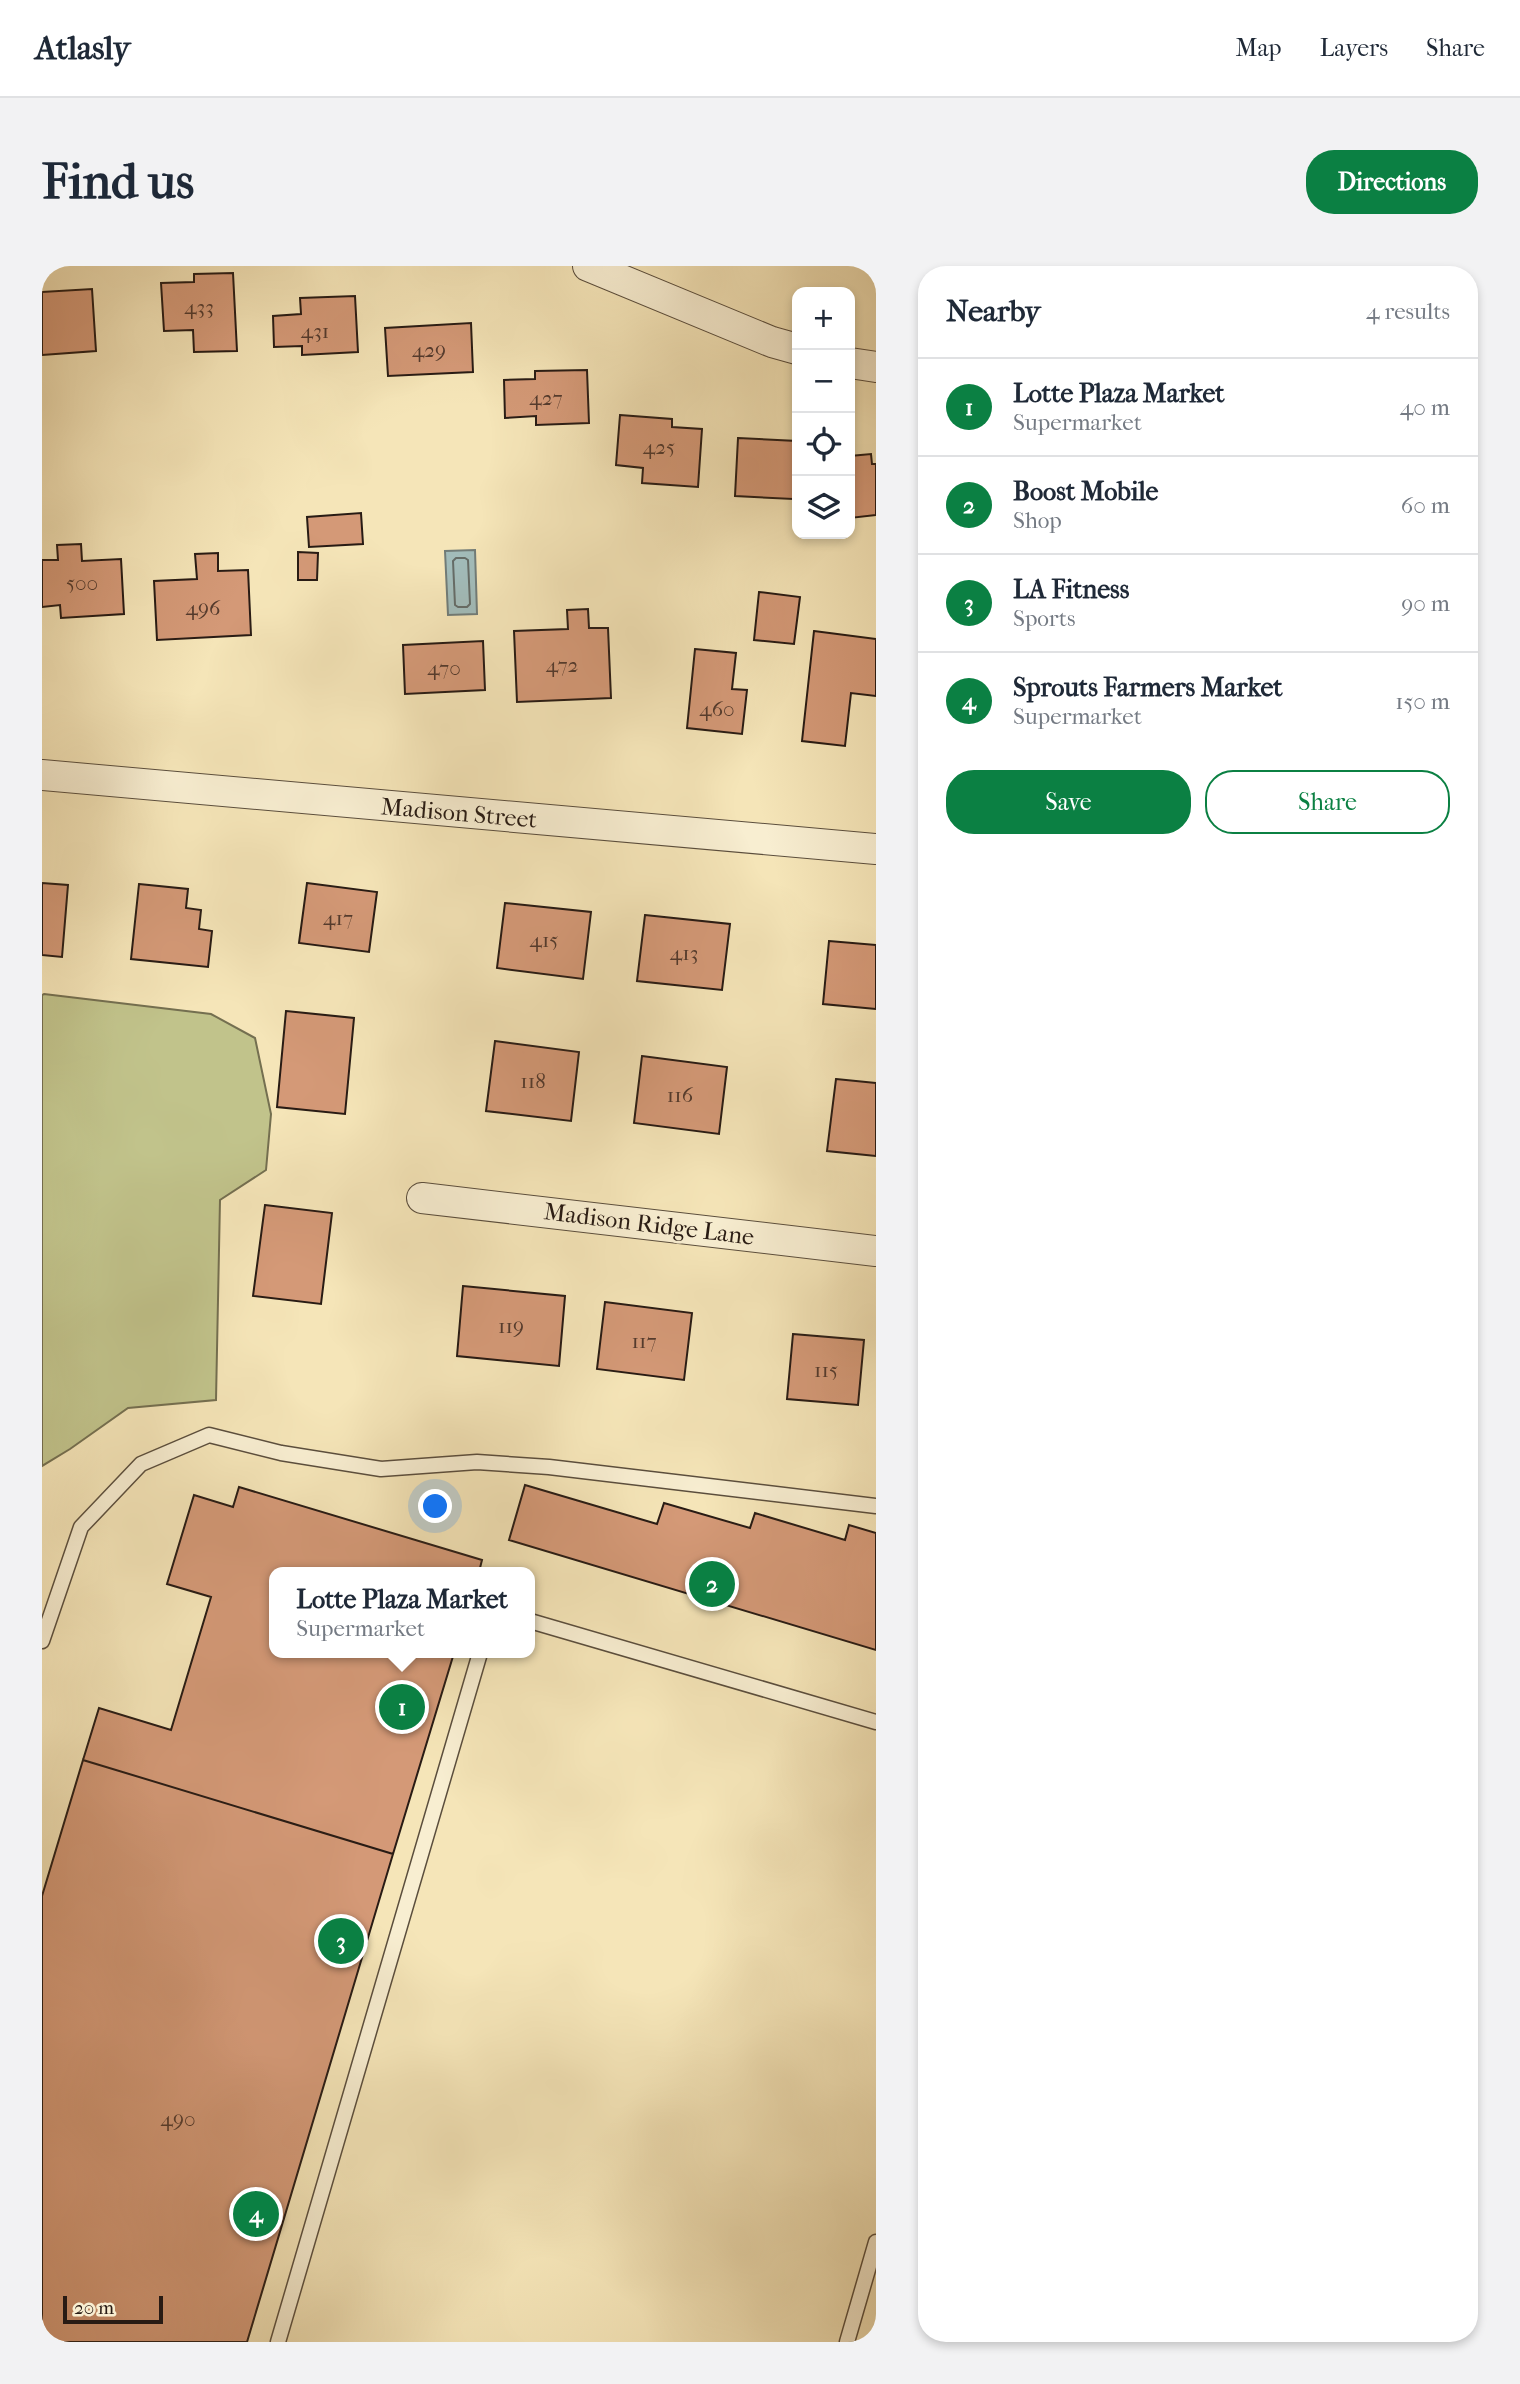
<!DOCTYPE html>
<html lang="en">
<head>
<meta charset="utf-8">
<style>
  :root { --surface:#fff; --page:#f2f2f3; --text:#1f2937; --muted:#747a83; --line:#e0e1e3; --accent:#0b8043 }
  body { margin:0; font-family:"IM FELL French Canon",serif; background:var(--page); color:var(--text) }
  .controls { position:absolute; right:21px; top:21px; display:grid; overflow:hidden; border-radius:14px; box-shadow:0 4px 10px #0003 }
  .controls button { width:63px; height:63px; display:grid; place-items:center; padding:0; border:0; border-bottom:2px solid var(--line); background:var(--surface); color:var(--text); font:35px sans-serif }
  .scale { position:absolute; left:21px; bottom:18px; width:100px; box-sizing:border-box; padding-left:7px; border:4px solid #281b14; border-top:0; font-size:19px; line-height:24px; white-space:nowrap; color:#281b14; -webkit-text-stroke:5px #f8eed1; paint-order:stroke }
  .you { position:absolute; left:394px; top:1241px; width:24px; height:24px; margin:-18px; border:5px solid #fff; border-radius:50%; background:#1a73e8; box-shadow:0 0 0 10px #1a73e833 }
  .badge { display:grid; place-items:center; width:46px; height:46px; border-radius:50%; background:var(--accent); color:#fff; font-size:23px; font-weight:700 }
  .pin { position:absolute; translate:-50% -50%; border:4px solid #fff; box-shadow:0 2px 7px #0006 }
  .popup { position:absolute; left:227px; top:1301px; width:266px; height:91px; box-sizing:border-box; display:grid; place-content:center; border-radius:14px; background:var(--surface); filter:drop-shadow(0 2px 5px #0005); font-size:23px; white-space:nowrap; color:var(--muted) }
  .popup b { font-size:26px; color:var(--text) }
  .popup::after { content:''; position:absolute; left:50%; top:100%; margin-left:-14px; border:14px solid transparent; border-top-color:var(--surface) }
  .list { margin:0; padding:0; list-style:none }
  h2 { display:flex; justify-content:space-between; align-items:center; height:91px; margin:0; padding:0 28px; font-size:30px }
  h2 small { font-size:23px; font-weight:400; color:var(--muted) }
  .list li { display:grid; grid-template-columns:46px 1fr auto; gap:21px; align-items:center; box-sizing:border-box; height:98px; padding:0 28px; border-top:2px solid var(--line) }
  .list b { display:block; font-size:26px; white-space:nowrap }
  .list p { margin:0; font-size:23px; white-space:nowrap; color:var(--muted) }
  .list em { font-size:23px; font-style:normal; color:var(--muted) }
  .actions { display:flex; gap:14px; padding:21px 28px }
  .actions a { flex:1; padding:16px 0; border:2px solid var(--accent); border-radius:28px; text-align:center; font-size:24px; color:var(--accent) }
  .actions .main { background:var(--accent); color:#fff }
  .icon { flex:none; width:38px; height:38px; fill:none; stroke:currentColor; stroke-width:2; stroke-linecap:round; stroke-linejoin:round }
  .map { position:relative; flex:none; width:834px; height:2076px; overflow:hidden; border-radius:28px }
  header { display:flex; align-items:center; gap:42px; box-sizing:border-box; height:98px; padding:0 35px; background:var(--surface); border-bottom:2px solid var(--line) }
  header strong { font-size:33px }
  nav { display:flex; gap:38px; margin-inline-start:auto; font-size:24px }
  .intro { display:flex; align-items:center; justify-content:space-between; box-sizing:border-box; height:168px; padding:0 42px }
  h1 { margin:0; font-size:49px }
  .button { padding:18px 32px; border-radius:28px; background:var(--accent); color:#fff; font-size:24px; font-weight:700 }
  main { display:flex; gap:42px; padding:0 42px }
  aside { flex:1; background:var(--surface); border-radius:28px; box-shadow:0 4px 10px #0003 }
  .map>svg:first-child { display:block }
  .green { fill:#c1c38b; stroke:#746f50; stroke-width:2 }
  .water { fill:#a2bcba; stroke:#717c78; stroke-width:2 }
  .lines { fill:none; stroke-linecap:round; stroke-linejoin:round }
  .shore { stroke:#656c67; stroke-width:2 }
  .building { fill:#d49977; stroke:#281b14; stroke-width:2 }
  .lane-casing { stroke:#5b4e3d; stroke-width:17 }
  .street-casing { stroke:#5b4e3d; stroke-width:32 }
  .lane { stroke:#f8eed1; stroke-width:14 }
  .street { stroke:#f8eed1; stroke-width:30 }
  .labels { text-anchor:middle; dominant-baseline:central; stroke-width:5; stroke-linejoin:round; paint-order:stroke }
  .number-label { font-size:21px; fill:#533a2d }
  .street-label { font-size:24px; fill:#281b14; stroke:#f8eed1 }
</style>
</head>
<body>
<header>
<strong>Atlasly</strong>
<nav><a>Map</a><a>Layers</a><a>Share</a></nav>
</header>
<div class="intro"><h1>Find us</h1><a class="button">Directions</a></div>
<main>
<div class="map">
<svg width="834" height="2076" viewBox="0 0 834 2076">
  <rect width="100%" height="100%" fill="#f5e5b8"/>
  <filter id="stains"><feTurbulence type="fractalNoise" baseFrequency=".00286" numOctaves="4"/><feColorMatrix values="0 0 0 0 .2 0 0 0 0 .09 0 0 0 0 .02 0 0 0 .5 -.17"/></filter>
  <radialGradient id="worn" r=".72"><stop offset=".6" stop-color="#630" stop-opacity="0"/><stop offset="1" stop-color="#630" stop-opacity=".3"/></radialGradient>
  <path class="green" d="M2,728L169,748L213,772L229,848L224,904L178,934L174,1134L86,1142L28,1183L0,1200V729Z"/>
  <path class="water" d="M433,284L435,348L406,349L403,285Z"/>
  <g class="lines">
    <path class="shore" d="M414,292H423L426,294L428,338L425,341H416L413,339L411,295Z"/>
  </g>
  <path class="building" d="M191,7L195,85L152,86L151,64L122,65L119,17L152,16V8Z
    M50,23L54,85L0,89V26Z
    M313,30L316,86L260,89V80L232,81L231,50L259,48L258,32Z
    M429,57L431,106L346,110L343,62Z
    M545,104L547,157L494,159V150L463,152L462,114L493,113V105Z
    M578,149L630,153V161L660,163L656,221L600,217L601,202L574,199Z
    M696,172L755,175L751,233L693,230Z
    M829,188L830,198H834V249L808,252V190Z
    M319,247L321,278L267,281L265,251Z
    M39,278L40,295L79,293L82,348L19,352L18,339L0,341V294H16L15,279Z
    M256,286L276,287L275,314H256Z
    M176,287V305L206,304L209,369L115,374L112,315L155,313L153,288Z
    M717,326L758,331L752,378L712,374Z
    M546,343L547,362H566L569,432L475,436L472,365L526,363L525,344Z
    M772,365L834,373V430L809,427L803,480L760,475Z
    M441,375L443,424L363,428L361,379Z
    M653,383L694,387L690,423L705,424L700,468L645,462Z
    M0,617L26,619L20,691L0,689Z
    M265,617L335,626L327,686L257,677Z
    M97,618L146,623L144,642L159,644L157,663L170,665L166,701L89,693Z
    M463,637L549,646L541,713L455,702Z
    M603,649L688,658L680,724L595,715Z
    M787,675L834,679V743L781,738Z
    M244,745L312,752L303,848L235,841Z
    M453,775L537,786L529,855L444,845Z
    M600,790L685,801L677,868L592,857Z
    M794,813L834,817V890L785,885Z
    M223,939L290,947L279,1038L211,1030Z
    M421,1020L523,1030L517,1100L415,1090Z
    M563,1036L650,1047L642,1114L555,1103Z
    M751,1068L822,1074L816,1139L745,1133Z
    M483,1219L615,1258L622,1237L708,1262L713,1247L803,1274L807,1259L834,1267V1384L467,1274Z
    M197,1221L440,1294L437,1306H232V1387H412L351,1588L41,1494L57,1442L129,1464L169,1331L125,1318L152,1229L191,1241Z
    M41,1494L351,1588L205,2076H0V1630Z"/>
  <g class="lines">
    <defs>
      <path id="lane" d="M488,1355L834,1456
        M0,1375L39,1261L99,1198L167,1169L239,1187L339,1203L435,1196L507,1201L834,1240
        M236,2076L438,1387
        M805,2076L834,1976"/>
      <path id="street" d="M546,0L730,76L755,83
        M808,97L834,101
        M0,509L834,583
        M380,932L834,985"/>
    </defs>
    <use href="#lane" class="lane-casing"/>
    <use href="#street" class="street-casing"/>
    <use href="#lane" class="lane"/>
    <use href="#street" class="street"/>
  </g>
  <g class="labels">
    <g class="number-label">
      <text x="157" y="41">433</text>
      <text x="273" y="65">431</text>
      <text x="387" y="84">429</text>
      <text x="504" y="132">427</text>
      <text x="617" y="181">425</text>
      <text x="40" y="317">500</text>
      <text x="161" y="342">496</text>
      <text x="520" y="399">472</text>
      <text x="402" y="402">470</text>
      <text x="675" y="443">460</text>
      <text x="296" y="652">417</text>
      <text x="502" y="674">415</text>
      <text x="642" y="687">413</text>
      <text x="491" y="815">118</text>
      <text x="638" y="829">116</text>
      <text x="469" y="1060">119</text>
      <text x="602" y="1075">117</text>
      <text x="784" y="1104">115</text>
      <text x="136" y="1853">490</text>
    </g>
    <g class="street-label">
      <text transform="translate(417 547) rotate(5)">Madison Street</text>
      <text transform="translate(607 958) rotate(7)">Madison Ridge Lane</text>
    </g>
  </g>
  <rect width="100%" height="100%" filter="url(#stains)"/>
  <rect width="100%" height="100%" fill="url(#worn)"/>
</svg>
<div class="controls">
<button>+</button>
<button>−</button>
<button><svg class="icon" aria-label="locate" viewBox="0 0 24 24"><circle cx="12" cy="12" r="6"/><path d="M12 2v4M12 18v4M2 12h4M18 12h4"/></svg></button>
<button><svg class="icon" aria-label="layers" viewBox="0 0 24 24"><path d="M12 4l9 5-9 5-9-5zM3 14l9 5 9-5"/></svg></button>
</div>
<div class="scale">20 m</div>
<div class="you"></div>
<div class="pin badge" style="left:360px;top:1441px">1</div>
<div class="popup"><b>Lotte Plaza Market</b>Supermarket</div>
<div class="pin badge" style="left:670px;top:1318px">2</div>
<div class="pin badge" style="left:299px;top:1675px">3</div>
<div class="pin badge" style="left:214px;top:1948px">4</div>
</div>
<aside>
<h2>Nearby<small>4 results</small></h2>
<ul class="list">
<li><span class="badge">1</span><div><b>Lotte Plaza Market</b><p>Supermarket</p></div><em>40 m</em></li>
<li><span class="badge">2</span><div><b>Boost Mobile</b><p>Shop</p></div><em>60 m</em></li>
<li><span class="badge">3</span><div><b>LA Fitness</b><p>Sports</p></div><em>90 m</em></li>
<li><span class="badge">4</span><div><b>Sprouts Farmers Market</b><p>Supermarket</p></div><em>150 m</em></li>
</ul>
<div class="actions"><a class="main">Save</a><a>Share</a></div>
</aside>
</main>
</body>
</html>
